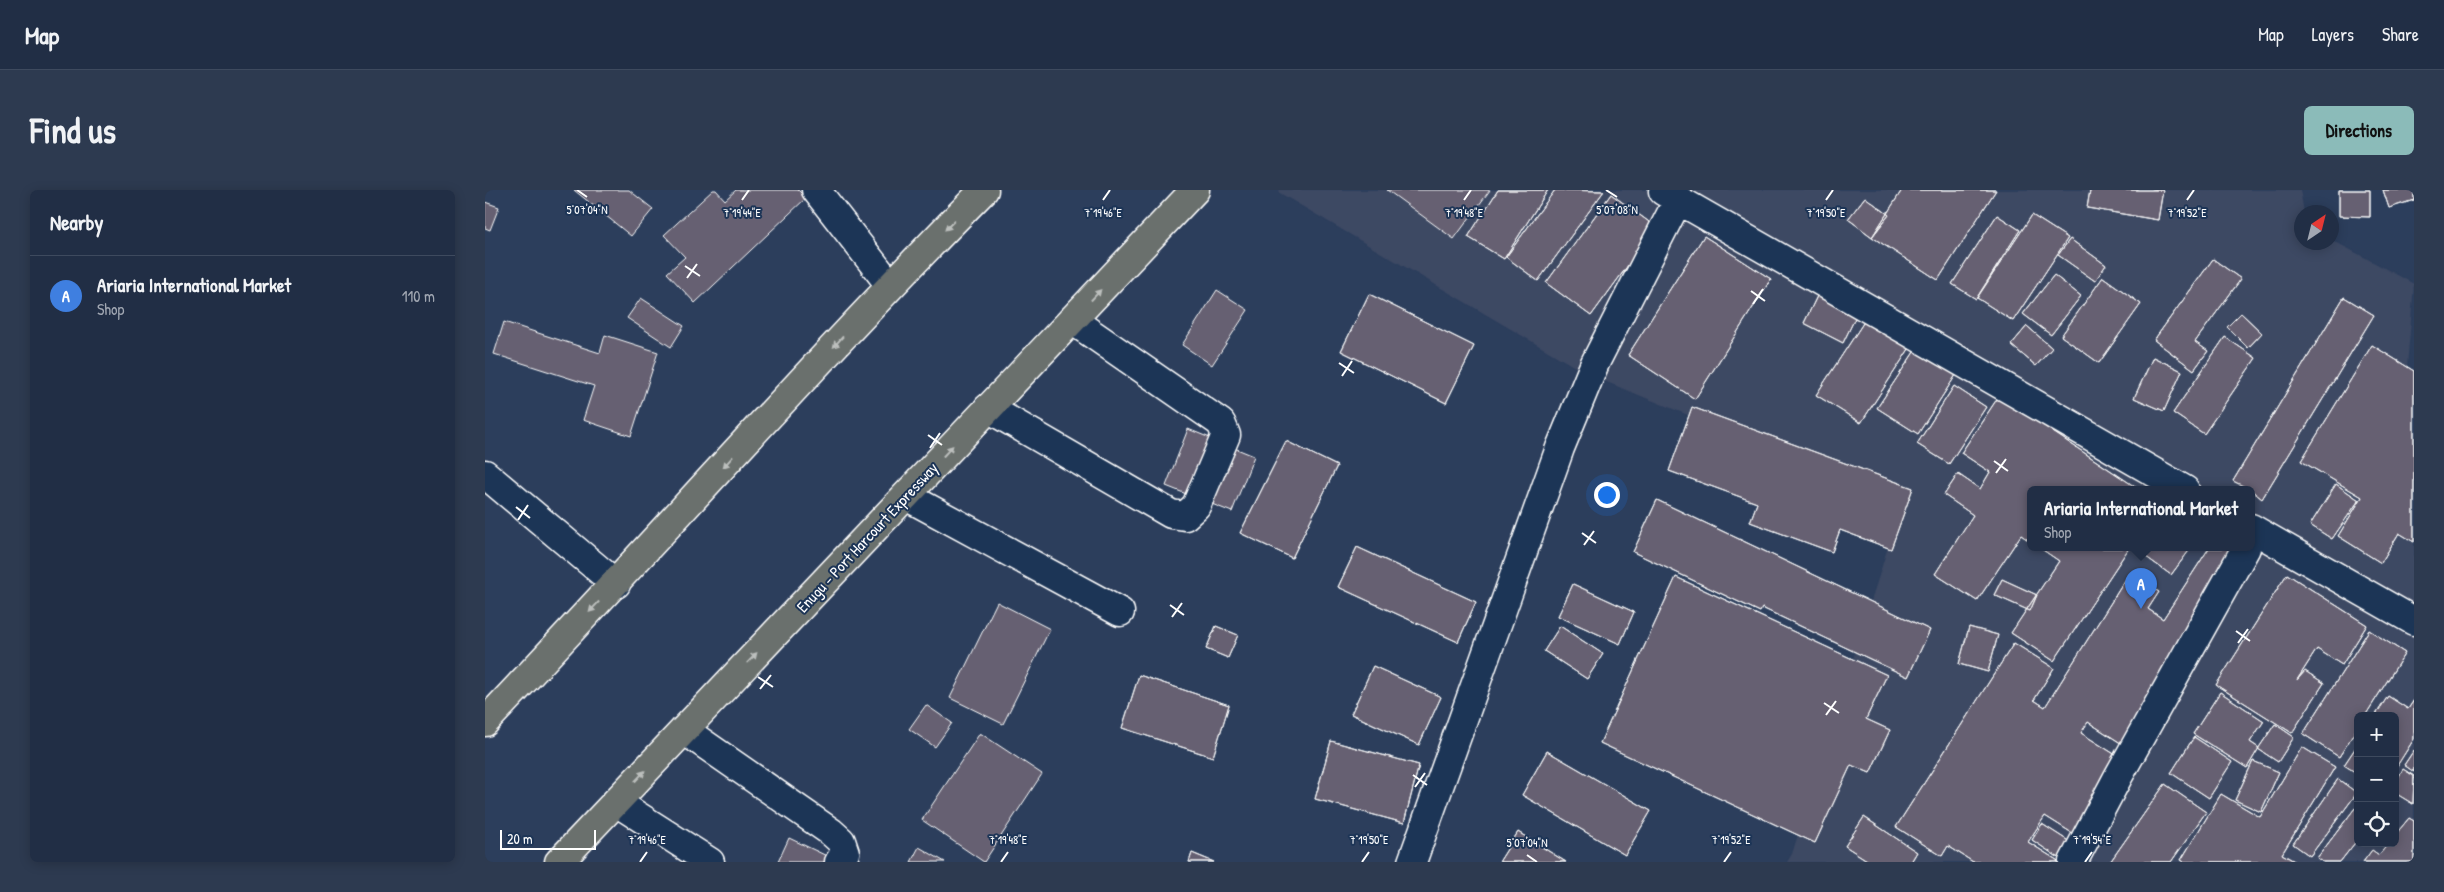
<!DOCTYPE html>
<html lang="en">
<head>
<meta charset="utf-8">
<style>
  :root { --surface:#212e45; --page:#2d3a50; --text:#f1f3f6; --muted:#a2a8b3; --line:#3e4a5e; --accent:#8bbbb9 }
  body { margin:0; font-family:"Patrick Hand",sans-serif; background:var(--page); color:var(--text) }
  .controls { position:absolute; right:15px; bottom:15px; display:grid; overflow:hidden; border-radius:8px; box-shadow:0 2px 12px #0003 }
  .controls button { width:45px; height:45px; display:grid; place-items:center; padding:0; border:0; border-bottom:1px solid var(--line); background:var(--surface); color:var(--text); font:25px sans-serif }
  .compass { position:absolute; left:1809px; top:15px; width:45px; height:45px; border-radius:50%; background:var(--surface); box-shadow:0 2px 12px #0003; rotate:35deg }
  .scale { position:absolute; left:15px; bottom:12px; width:96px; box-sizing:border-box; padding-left:5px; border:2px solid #fff; border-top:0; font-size:14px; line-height:18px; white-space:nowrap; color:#fff; -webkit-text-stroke:4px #1d3557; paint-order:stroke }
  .you { position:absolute; left:1121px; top:304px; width:18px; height:18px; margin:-12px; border:4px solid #fff; border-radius:50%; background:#1a73e8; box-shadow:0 0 0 8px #1a73e833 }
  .badge { display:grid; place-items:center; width:32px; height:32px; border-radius:50%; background:var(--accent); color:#fff; font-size:16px; font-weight:700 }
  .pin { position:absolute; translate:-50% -41px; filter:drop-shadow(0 1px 2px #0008) }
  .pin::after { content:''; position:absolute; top:26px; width:18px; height:15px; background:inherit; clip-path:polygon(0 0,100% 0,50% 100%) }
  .popup { position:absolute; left:1542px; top:296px; width:228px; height:65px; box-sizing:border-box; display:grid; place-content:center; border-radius:8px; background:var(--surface); filter:drop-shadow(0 1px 4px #0005); font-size:16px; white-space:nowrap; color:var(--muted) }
  .popup b { font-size:19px; color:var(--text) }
  .popup::after { content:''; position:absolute; left:50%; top:100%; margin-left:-10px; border:10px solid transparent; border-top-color:var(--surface) }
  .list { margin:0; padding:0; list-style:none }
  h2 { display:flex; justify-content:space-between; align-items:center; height:65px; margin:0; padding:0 20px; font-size:21px }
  h2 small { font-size:16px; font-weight:400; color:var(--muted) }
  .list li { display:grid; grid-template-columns:32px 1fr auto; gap:15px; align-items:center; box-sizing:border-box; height:80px; padding:0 20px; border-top:1px solid var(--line) }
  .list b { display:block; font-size:19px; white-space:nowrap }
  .list p { margin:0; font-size:16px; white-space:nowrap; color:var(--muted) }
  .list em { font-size:16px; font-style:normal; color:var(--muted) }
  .icon { flex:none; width:28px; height:28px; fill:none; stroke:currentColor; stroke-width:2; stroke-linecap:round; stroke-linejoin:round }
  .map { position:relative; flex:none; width:1929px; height:672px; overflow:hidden; border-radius:8px }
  header { display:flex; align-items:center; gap:30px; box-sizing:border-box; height:70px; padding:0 25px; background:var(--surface); border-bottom:1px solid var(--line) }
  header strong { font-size:24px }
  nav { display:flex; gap:28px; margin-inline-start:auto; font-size:18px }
  .intro { display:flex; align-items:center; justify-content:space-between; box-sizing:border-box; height:120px; padding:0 30px }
  h1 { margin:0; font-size:35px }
  .button { padding:12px 22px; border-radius:8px; background:var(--accent); color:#111; font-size:18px; font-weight:700 }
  main { display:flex; gap:30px; padding:0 30px }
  aside { flex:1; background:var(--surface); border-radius:8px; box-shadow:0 2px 12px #0003 }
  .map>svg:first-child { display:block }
  .built { fill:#3d4863; fill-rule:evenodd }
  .building { fill:#666172; stroke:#fff }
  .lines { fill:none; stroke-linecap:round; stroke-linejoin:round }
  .minor-casing { stroke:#fff; stroke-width:31 }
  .highway-casing { stroke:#fff; stroke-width:31 }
  .minor { stroke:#1d3557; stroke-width:28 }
  .highway { stroke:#6a706d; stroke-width:28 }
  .oneway { fill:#bcbfbd }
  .ticks { fill:none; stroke:#fff; stroke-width:2 }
  .labels { text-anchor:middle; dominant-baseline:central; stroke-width:4; stroke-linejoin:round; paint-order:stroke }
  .street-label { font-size:16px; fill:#fff; stroke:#1d3557 }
  .ticks-label { font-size:12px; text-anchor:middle; fill:#fff; stroke:#1d3557; stroke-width:4; stroke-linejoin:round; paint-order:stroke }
</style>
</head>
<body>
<header>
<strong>Map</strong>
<nav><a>Map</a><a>Layers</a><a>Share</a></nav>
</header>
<div class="intro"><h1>Find us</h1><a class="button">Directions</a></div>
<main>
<aside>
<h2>Nearby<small></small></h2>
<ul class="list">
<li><span class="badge" style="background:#3f7fe0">A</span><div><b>Ariaria International Market</b><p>Shop</p></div><em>110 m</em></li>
</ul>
</aside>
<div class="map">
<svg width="1929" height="672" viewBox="0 0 1929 672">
  <rect width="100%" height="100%" fill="#2c3e5c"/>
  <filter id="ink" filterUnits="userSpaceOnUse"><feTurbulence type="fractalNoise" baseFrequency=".02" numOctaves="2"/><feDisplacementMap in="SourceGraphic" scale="10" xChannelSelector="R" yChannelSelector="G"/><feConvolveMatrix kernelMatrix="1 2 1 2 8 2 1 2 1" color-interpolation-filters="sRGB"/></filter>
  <g filter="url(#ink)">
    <path class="built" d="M795,0H1815L1819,22H1816V52H1846L1847,50L1929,94L1919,212L1929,217V672H1302L1307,664L1417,312L1102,184L793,2ZM1546,300H1766V358H1546ZM1873,526H1910V653H1873Z"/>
    <path class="building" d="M89,0H144L168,19L146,46Z
      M228,0H231L240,10L251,0H313L321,8L210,113L182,83L200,67L179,45Z
      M902,0H1005L969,49Z
      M1013,0H1063L1019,69L983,47Z
      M1013,0H1063L1019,69L983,47Z
      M1070,0L1119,1L1053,91L1021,67Z
      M1070,0L1119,1L1053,91L1021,67Z
      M1417,0H1511L1453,90L1387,47Z
      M1417,0H1511L1453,90L1387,47Z
      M1605,0H1678L1673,30L1602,18Z
      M1605,0H1678L1673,30L1602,18Z
      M1854,0H1885V27L1854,26Z
      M1854,0H1885V27L1854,26Z
      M1898,0H1929V10L1904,18Z
      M1898,0H1929V10L1904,18Z
      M1126,4L1171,37L1106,126L1061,93Z
      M1126,4L1171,37L1106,126L1061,93Z
      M1380,7L1404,25L1387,47L1363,29Z
      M1380,7L1404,25L1387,47L1363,29Z
      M0,12L14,17L5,40L0,38Z
      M1512,25L1535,40L1491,109L1467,94Z
      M1512,25L1535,40L1491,109L1467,94Z
      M1547,25L1583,48L1528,131L1492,108Z
      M1547,25L1583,48L1528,131L1492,108Z
      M1219,46L1286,89L1210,209L1143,165Z
      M1219,46L1286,89L1210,209L1143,165Z
      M1585,49L1621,75L1610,91L1573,65Z
      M1585,49L1621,75L1610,91L1573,65Z
      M1728,69L1756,89L1710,152L1723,161L1709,180L1669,150Z
      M1728,69L1756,89L1710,152L1723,161L1709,180L1669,150Z
      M1569,85L1596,106L1566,145L1538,124Z
      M1569,85L1596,106L1566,145L1538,124Z
      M1618,87L1656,114L1614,173L1576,146Z
      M1618,87L1656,114L1614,173L1576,146Z
      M732,100L763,120L727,175L697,155Z
      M884,104L989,156L961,213L856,161Z
      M884,104L989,156L961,213L856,161Z
      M1333,104L1372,124L1358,153L1319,133Z
      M1333,104L1372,124L1358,153L1319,133Z
      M1859,107L1889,125L1777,309L1766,300L1748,291Z
      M1859,107L1889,125L1777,309L1766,300L1748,291Z
      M156,108L199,136L186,157L142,128Z
      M1756,123L1777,143L1763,158L1742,137Z
      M1756,123L1777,143L1763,158L1742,137Z
      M1382,127L1426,156L1376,233L1331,205Z
      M1382,127L1426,156L1376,233L1331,205Z
      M19,132L115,163L120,145L173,162L146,246L98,230L109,196L9,164Z
      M1542,136L1567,158L1551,176L1526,155Z
      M1542,136L1567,158L1551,176L1526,155Z
      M1740,147L1771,168L1719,244L1688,223Z
      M1740,147L1771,168L1719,244L1688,223Z
      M1887,155L1929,181V352L1914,343L1896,373L1853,346L1877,307L1816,271Z
      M1887,155L1929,181V352L1914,343L1896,373L1853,346L1877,307L1816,271Z
      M1431,159L1471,185L1433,244L1392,218Z
      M1431,159L1471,185L1433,244L1392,218Z
      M1668,167L1697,181L1679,221L1649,208Z
      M1668,167L1697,181L1679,221L1649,208Z
      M1469,196L1501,217L1464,274L1432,254Z
      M1469,196L1501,217L1464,274L1432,254Z
      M1514,206L1655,300H1546V352L1536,345L1492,411L1450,384L1488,325L1459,305L1473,284L1495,299L1505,282L1476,263Z
      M1514,206L1655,300H1546V352L1536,345L1492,411L1450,384L1488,325L1459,305L1473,284L1495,299L1505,282L1476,263Z
      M1207,217L1428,298L1406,359L1355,340L1347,362L1265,332L1272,313L1184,281Z
      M1207,217L1428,298L1406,359L1355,340L1347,362L1265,332L1272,313L1184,281Z
      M703,239L769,266L747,322L681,296Z
      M801,251L852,276L807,368L755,343Z
      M801,251L852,276L807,368L755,343Z
      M1851,294L1874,310L1847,349L1825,335Z
      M1851,294L1874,310L1847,349L1825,335Z
      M1172,310L1445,440L1423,487L1277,418L1275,422L1148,362Z
      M1172,310L1445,440L1423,487L1277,418L1275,422L1148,362Z
      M872,357L991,412L973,452L853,397Z
      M872,357L991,412L973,452L853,397Z
      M1555,358H1644L1569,471L1526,443L1574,371Z
      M1555,358H1644L1569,471L1526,443L1574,371Z
      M1656,358H1706L1686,385L1653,361Z
      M1656,358H1706L1686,385L1653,361Z
      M1724,358H1760L1645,559L1603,532L1596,543L1642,572L1595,648L1560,626L1543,652L1575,672H1488L1463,656L1457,666L1411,637L1529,453L1569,478L1549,510L1560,517L1644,384L1674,402L1663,419L1678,429Z
      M1724,358H1760L1645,559L1603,532L1596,543L1642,572L1595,648L1560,626L1543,652L1575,672H1488L1463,656L1457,666L1411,637L1529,453L1569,478L1549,510L1560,517L1644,384L1674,402L1663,419L1678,429Z
      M1802,384L1882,435L1857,475L1832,459L1812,490L1820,481L1839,493L1807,543L1731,495Z
      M1802,384L1882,435L1857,475L1832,459L1812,490L1820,481L1839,493L1807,543L1731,495Z
      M1191,387L1402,485L1381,529L1405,540L1385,583L1366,575L1330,653L1115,553Z
      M1191,387L1402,485L1381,529L1405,540L1385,583L1366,575L1330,653L1115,553Z
      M1517,389L1552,405L1545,421L1509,405Z
      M1517,389L1552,405L1545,421L1509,405Z
      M1088,394L1149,422L1135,454L1073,426Z
      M1088,394L1149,422L1135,454L1073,426Z
      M512,412L565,439L518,534L465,508Z
      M731,436L753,445L743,468L721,459Z
      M731,436L753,445L743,468L721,459Z
      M1075,436L1118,464L1102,489L1059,461Z
      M1075,436L1118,464L1102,489L1059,461Z
      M1484,437L1513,445L1503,482L1474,474Z
      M1484,437L1513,445L1503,482L1474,474Z
      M1884,440L1920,463L1880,526H1873V537L1854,567L1818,544Z
      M1884,440L1920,463L1880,526H1873V537L1854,567L1818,544Z
      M888,476L956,507L934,555L866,524Z
      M888,476L956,507L934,555L866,524Z
      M654,485L744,515L728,567L637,538Z
      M654,485L744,515L728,567L637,538Z
      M1735,502L1779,531L1765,552L1774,558L1762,578L1708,544Z
      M1735,502L1779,531L1765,552L1774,558L1762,578L1708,544Z
      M1903,506L1923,519L1929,510V549L1910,579V526H1890Z
      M1903,506L1923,519L1929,510V549L1910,579V526H1890Z
      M441,515L467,533L450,557L424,539Z
      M1790,534L1809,547L1793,572L1773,559Z
      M1790,534L1809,547L1793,572L1773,559Z
      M495,543L557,584L499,672L437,630Z
      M1709,547L1747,572L1724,608L1686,583Z
      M1709,547L1747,572L1724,608L1686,583Z
      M846,551L934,575L919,633L830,609Z
      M846,551L934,575L919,633L830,609Z
      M1873,554V584L1859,575Z
      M1873,554V584L1859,575Z
      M1817,557L1850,577L1797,664L1811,672H1699L1696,670L1736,604L1775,627Z
      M1817,557L1850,577L1797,664L1811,672H1699L1696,670L1736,604L1775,627Z
      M1929,560V582L1919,575Z
      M1929,560V582L1919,575Z
      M1062,561L1166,621L1140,665L1037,605Z
      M1062,561L1166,621L1140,665L1037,605Z
      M1768,571L1794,582L1776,622L1750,610Z
      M1768,571L1794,582L1776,622L1750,610Z
      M1918,579L1929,586L1928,614L1910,603V593Z
      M1918,579L1929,586L1928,614L1910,603V593Z
      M1853,589L1872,603L1825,666L1808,654Z
      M1853,589L1872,603L1825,666L1808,654Z
      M1680,594L1721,622L1686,672H1625Z
      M1680,594L1721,622L1686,672H1625Z
      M1870,618L1873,620V649L1855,672H1838L1832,668Z
      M1870,618L1873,620V649L1855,672H1838L1832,668Z
      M1379,627L1432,662L1426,672H1385L1360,656Z
      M1379,627L1432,662L1426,672H1385L1360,656Z
      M1924,628L1929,631V672H1878L1887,660L1894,665L1904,653H1910V645Z
      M1924,628L1929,631V672H1878L1887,660L1894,665L1904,653H1910V645Z
      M1557,634L1599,661L1580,672L1547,650Z
      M1557,634L1599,661L1580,672L1547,650Z
      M1033,642L1081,672H1014Z
      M1033,642L1081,672H1014Z
      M304,648L346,668L344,672H293Z
      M434,657L460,672H426Z
      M707,663L729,672H704Z
      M707,663L729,672H704Z"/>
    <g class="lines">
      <defs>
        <path id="minor" d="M331,0L405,95
          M1178,1L1700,300
          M503,218L686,324L700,326L711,316L741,245L736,233L587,130
          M0,284L131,394
          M421,306L635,422
          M1766,338L1929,431
          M199,540L346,642L356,651L360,663L354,672
          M131,612L225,672
          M927,672L1075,258L1110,173L1193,10
          M1588,672L1633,587L1761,358"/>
        <path id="highway" d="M0,532C167,356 328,173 499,0
          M74,672L710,0"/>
      </defs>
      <use href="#minor" class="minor-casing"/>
      <use href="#highway" class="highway-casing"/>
      <use href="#minor" class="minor"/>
      <use href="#highway" class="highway"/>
    </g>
    <defs><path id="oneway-solid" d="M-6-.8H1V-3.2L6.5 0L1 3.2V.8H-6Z" transform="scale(1.25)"/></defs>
    <g class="oneway">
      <use href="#oneway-solid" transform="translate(465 35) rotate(135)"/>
      <use href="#oneway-solid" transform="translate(611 105) rotate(-47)"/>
      <use href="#oneway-solid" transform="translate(353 152) rotate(132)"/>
      <use href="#oneway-solid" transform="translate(463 261) rotate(-47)"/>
      <use href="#oneway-solid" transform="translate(243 272) rotate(132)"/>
      <use href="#oneway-solid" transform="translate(109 417) rotate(133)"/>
      <use href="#oneway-solid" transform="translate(267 468) rotate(-47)"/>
      <use href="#oneway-solid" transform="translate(155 586) rotate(-47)"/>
    </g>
  </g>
  <path class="ticks" d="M92,0L102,7M1121,0L1132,7M257,10L264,0M618,10L625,0M979,10L986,0M1341,10L1348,0M1702,10L1709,0M200,76L215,86M202,88L212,74M1266,101L1280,111M1268,114L1278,99M854,173L869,183M857,186L867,171M443,245L457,255M445,258L455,243M1509,271L1523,281M1511,283L1521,269M31,317L45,328M33,330L43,315M1097,343L1111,353M1099,355L1109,341M685,415L699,425M687,427L697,413M1751,441L1765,451M1753,453L1763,439M273,487L288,497M275,499L286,485M1339,513L1354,523M1341,525L1351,511M928,585L942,595M930,597L940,583M1042,665L1052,672M155,672L162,662M516,672L523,662M877,672L884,662M1239,672L1246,662M1600,672L1607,662"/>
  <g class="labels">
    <g class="street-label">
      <text transform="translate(382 347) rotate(-47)">Enugu - Port Harcourt Expressway</text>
    </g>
  </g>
  <g class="ticks-label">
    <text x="102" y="24">5°07'04"N</text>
    <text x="1132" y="24">5°07'08"N</text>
    <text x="257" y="27">7°19'44"E</text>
    <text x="618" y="27">7°19'46"E</text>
    <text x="979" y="27">7°19'48"E</text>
    <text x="1341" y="27">7°19'50"E</text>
    <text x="1702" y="27">7°19'52"E</text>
    <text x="162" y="654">7°19'46"E</text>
    <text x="523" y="654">7°19'48"E</text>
    <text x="884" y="654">7°19'50"E</text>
    <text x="1246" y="654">7°19'52"E</text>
    <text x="1607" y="654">7°19'54"E</text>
    <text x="1042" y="657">5°07'04"N</text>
  </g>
</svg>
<div class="controls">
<button>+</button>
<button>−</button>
<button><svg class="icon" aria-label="locate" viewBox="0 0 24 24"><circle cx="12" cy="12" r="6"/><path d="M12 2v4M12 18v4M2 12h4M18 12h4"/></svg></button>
</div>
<svg class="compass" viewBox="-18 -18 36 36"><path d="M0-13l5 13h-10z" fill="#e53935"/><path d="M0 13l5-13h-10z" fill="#a2a8b3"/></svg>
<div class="scale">20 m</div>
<div class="you"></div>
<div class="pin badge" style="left:1656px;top:419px;background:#3f7fe0">A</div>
<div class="popup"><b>Ariaria International Market</b>Shop</div>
</div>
</main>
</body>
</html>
